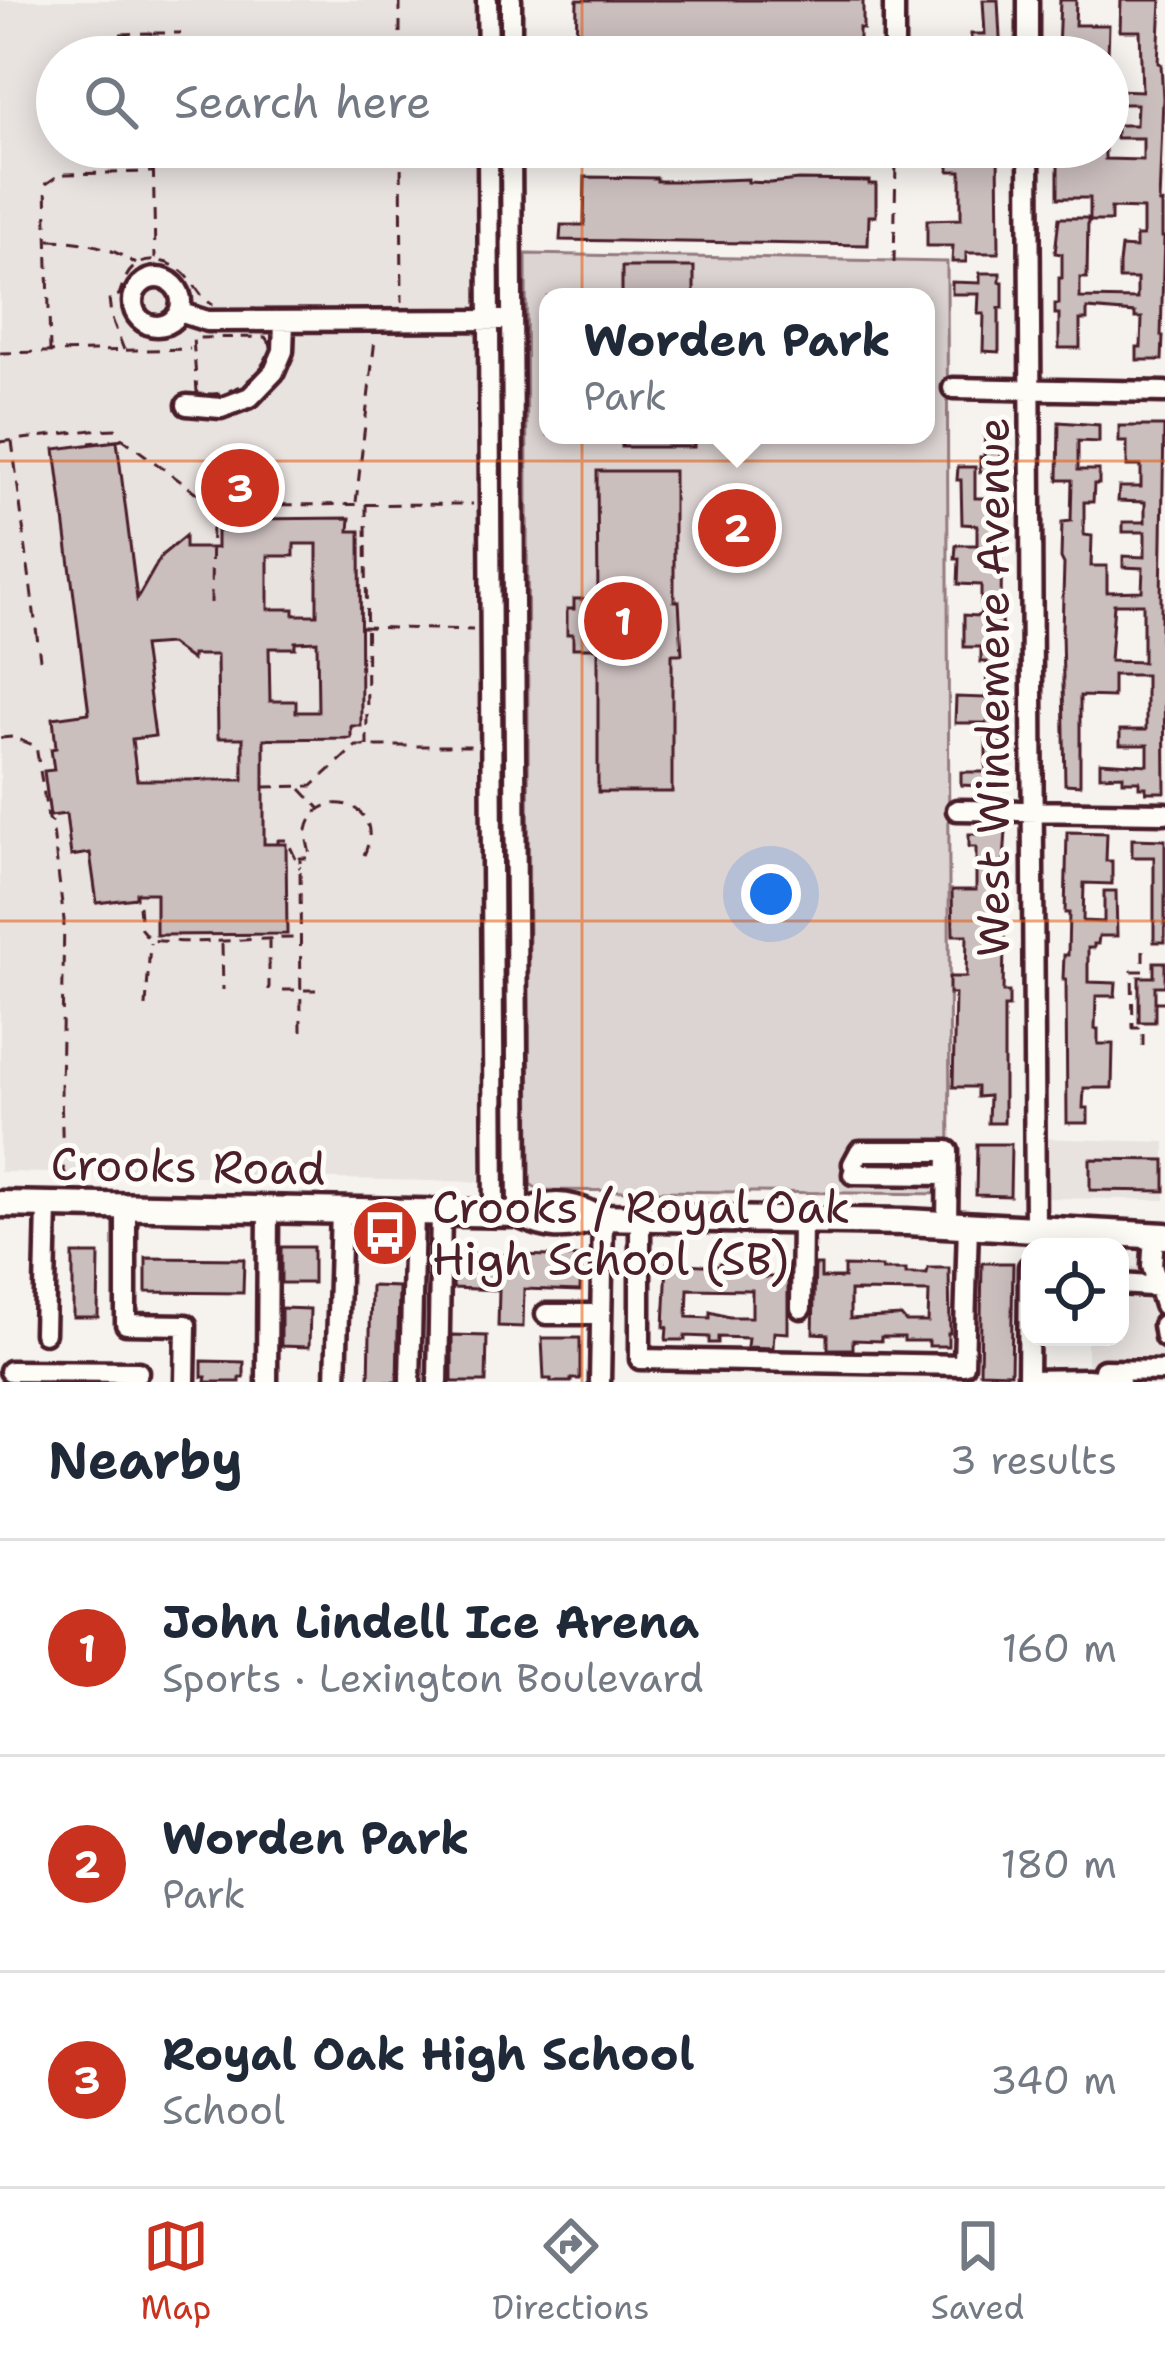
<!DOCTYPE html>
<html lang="en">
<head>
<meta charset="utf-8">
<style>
  :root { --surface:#fff; --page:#f2f2f3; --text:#1f2937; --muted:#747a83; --line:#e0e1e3; --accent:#c8321e }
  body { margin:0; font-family:"Shantell Sans",sans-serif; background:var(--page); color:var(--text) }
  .controls { position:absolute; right:36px; bottom:36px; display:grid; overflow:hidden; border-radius:24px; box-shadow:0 6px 30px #0003 }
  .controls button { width:108px; height:108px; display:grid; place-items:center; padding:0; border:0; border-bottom:3px solid var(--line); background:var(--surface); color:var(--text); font:60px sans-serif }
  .you { position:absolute; left:771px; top:894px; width:42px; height:42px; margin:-30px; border:9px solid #fff; border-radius:50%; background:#1a73e8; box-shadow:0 0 0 18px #1a73e833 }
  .badge { display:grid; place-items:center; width:78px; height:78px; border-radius:50%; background:var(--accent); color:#fff; font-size:39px; font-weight:700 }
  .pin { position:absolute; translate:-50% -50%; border:6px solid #fff; box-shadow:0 3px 12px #0006 }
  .popup { position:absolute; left:539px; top:288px; width:396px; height:156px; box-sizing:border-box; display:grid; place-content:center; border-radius:24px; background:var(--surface); filter:drop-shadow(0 3px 9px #0005); font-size:39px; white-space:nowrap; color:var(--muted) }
  .popup b { font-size:45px; color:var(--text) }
  .popup::after { content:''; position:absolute; left:50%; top:100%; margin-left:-24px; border:24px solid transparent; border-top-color:var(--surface) }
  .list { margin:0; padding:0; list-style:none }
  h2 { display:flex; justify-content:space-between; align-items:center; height:156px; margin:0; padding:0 48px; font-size:51px }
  h2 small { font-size:39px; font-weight:400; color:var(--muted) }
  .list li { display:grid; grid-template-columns:78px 1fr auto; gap:36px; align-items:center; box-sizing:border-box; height:216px; padding:0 48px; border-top:3px solid var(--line) }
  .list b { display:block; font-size:45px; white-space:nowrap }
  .list p { margin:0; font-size:39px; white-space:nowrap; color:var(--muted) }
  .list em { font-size:39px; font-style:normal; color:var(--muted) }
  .icon { flex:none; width:66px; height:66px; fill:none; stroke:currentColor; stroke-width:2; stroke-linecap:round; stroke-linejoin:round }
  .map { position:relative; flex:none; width:1165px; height:1382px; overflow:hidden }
  .search { position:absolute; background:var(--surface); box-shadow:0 6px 30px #0003; left:36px; right:36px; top:36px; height:132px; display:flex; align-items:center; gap:30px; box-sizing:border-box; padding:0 42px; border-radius:66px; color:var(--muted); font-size:45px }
  .sheet { height:804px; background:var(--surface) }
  nav { display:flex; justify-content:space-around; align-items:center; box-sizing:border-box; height:168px; border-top:3px solid var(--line); background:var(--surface); font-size:33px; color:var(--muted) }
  nav a { display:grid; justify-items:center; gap:6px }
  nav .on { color:var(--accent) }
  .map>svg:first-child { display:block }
  .built { fill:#e9e3e0 }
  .green { fill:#dcd4d2; stroke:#937a7e; stroke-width:3; fill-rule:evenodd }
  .building { fill:#cbbfbe; stroke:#4a1f2b; stroke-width:3; fill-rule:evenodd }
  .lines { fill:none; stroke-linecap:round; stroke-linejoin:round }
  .minor-casing { stroke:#4a1f2b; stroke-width:27 }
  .major-casing { stroke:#4a1f2b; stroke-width:33 }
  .path { stroke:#4a1f2b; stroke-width:3; stroke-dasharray:12 9; stroke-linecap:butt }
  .minor { stroke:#fdfcf7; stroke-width:18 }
  .major { stroke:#fdfcf7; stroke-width:24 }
  .grid { fill:none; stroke:#e8590c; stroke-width:3; stroke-opacity:0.55 }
  .labels { text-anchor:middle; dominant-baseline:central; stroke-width:10; stroke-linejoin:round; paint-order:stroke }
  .street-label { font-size:45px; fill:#4a1f2b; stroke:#fdfcf7 }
  .poi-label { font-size:45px; fill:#4a1f2b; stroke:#fdfcf7; text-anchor:start }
</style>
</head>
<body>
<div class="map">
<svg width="1165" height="1382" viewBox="0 0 1165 1382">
  <rect width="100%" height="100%" fill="#f6f3ef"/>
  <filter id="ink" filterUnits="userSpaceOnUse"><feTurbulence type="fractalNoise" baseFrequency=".00833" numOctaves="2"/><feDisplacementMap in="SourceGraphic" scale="24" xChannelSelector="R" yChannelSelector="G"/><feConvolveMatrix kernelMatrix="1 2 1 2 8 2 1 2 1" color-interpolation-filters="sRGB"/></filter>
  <g filter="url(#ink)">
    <path class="built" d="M0,0H475V57H57V147H476L484,980L479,1182L0,1172Z
      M1041,1138L1165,1142V1200L1043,1198Z
      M1120,1267L1165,1269V1366L1087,1364V1337H1120Z"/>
    <path class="green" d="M526,254L947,262L950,1194L539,1190L530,1184ZM548,297H926V435H548Z"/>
    <path class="building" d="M577,0H863V29L859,28V56L576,51Z
      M983,0H998L1001,57H978V46H971V34H985Z
      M1060,0H1076L1075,25H1109L1108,57H1096V51L1058,50Z
      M1121,0H1161L1158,63L1161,64L1163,98L1159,203H1162V237H1164L1161,336H1163L1162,360H1137V347H1141L1142,318H1135V313L1087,309V320H1080V348H1059V314H1055V304H1059V278H1062V254L1055,253L1059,218H1088L1087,278H1080V298L1137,299V279H1119V264L1121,247L1136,248V236H1143V209L1111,208V221H1090V198H1058V157H1092V149L1105,148V159L1143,160V138H1116V125H1136L1137,104H1117V90L1142,91L1140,31H1120Z
      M970,147H998L999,253H966V262H952L953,246H927V220L961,219V171H949V157H970Z
      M585,177L657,178V181H693L748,179V182L770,183L798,180L869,181V184H876V216H869L868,245L560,240L561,225H584Z
      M622,267H694V297H622Z
      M980,273H1000V282H1003V308H999V352L983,351L984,314H978L979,294H952V282L980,283Z
      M1059,422L1099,425V442L1078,441V470H1099V484H1094L1093,502H1084V535L1092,536L1091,566H1107V592L1142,591L1143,568L1123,567V556L1145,557V532H1123V522H1145V502L1118,501L1119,487H1141V466H1127V442H1119V426H1164L1161,599V669H1164L1165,792H1146V787H1139V781H1123V775L1100,776V762L1148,765V745H1120V730H1146V675H1113V697L1080,696V785L1065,784L1062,630L1064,564L1061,558L1062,522L1071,521L1072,480H1058ZM1114,604H1143V662L1110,661Z
      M985,427L1001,428V472H980V457H984Z
      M622,435H694V447H622Z
      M117,441L137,599L162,555L185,536V548H217V531H243V528H250V519L350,518L349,531H360L361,726H351V738L264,739V844H286L287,934L156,935V893H136V898L97,903L90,853L71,856L66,814L50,816L44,771L54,770L51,749L56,748L53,718L89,713L55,449ZM294,544H317V615H294V609H268V556H294ZM317,641L318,712H296V701H270L269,648H295V642ZM170,644L192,660V655H217L218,738H243V780H137L132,739L155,736L143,646Z
      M958,467H975V498H1001L1002,504L1001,618L1004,653L1001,734L1002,765H1006V777H1002V783H981V786L961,785V772H986V723H955L956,697L986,698L987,662H981V647H964V615L978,616L981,613V585L958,584L959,559H955L956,545H977V525L962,524L961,480H957Z
      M597,471H674V601H679L682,654H672V792H598V648H573V634H567V609H574V599H598Z
      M985,831H1006L1003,876H1001V898H1005L1003,992H1009V1007H1004V1123H988L989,1096L977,1097V1087H953L955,994H949V977H966L967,935H953L952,890H976V847H969V834H985Z
      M1067,832L1107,833L1106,861H1112V884L1084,883L1083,921L1104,922V891H1116L1117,936H1099L1098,944H1094V948H1088V982L1116,983L1115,996H1096L1095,1029H1098V1044H1113L1112,1088H1084L1083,1108H1088V1123H1067L1066,979H1063L1064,955H1068L1069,913H1065Z
      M1132,839L1165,840V942H1154V857H1132Z
      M1154,962H1165V986H1155V1022H1139V977H1154Z
      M977,1144H1011L1010,1196L976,1195Z
      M1090,1159L1165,1160V1191L1090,1190Z
      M281,1247H313V1283H281Z
      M454,1253L581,1257L580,1291L524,1289L523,1327L498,1326L499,1290L453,1288Z
      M73,1254H99L98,1317H73Z
      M146,1258L244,1259L243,1293L146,1292Z
      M667,1263L720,1266V1263L759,1264L758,1277H782V1265H788V1333L774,1332L773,1348L747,1347L748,1338L718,1337V1343H709V1337L685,1336V1340H666L667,1327H664ZM688,1289L752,1290V1317H729L710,1312V1318L687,1317Z
      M982,1263H1013L1011,1373L980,1372Z
      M815,1265H821V1278H844V1266L882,1267V1270H906V1274H927L928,1268H949L950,1333H948V1346H929V1341H904V1337H881V1341L853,1340V1349H828V1334L813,1333ZM850,1291L929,1292L928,1322H906L901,1316L850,1319Z
      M371,1286L399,1287L397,1382H369Z
      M281,1308L310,1309L309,1347L281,1346Z
      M452,1335L487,1336L486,1382H452Z
      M542,1338H580V1379H571V1382H551V1379H544Z
      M202,1361L244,1362V1378H240V1382H205L206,1377H202Z"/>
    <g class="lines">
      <defs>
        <path id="minor" d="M487,0L488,57
          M511,0V57
          M894,0V57
          M1028,0V57
          M511,147L518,1214
          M1029,147L1035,1228
          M133 302a24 24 0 1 1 48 0a24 24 0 1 1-48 0Z
          M179,312L207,321L502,320
          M953,388L1165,392
          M187,405L221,408L250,397L274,372L283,351L284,322
          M957,810L1165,813
          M853,1164L860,1151H948L947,1223
          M853,1174L948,1175
          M126,1207V1324L186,1325L185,1382
          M494,1214L488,147L878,154L890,147
          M640,1217V1359L964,1365L968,1224
          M1154,1236L1152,1266L1164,1305
          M1029,1267L1028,1380L1087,1379L1120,1382
          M1120,1284L1165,1287
          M801,1308L802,1220
          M546,1314H601
          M1163,1325L1165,1337
          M44,1333L47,1206
          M1104,1370L1165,1371
          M10,1371L138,1372
          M267,1382L268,1208
          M336,1382L341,1210
          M410,1382L414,1212
          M438,1382L441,1212
          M600,1382L603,1217"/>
        <path id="major" d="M0,1204L518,1214C550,1205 564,1201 595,1217L907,1222L1165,1236
          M518,1214C548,1227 564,1230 595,1217"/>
      </defs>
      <use href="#minor" class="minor-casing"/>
      <use href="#major" class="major-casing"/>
      <path class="path" d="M400,0V57
        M153,33H181
        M120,34L151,33L152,57
        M153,147L155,259
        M401,147L402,302
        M155,165L203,164
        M49,240C82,241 108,245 136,264
        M894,263L896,162
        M265,337L271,345C263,377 230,401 197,392L193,338Z
        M124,350L111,316L109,298L119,295C122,286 126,274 133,268C148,254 175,262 187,276C197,287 200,297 213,305
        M50,352L46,184L59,175L66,174L153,172
        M0,353L190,349
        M12,441L40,659
        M0,442L92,430L116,429L123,439L240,525L245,526L246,505L473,504
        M89,443L123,439
        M356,502L375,339
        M366,504L367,746
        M211,603L212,508
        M361,627L473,630
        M0,738L13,737L36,746L48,819L52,823L64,920L61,1091L63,1167L67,1179
        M264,787L312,786L356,746H475
        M301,789L319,808
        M278,844V840H287L300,868
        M139,906L141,929L150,940C200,945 250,938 301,938
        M269,938V990
        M222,944L223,990
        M1143,950V971H1132L1133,1028H1143V1053
        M283,990H322
        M1155,1002H1165
        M146,1007L150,943
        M301,1031L300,858H310C310,848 305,840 307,830C316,784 389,802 364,855"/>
      <use href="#minor" class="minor"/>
      <use href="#major" class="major"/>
    </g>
  </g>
  <path class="grid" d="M582,0V57M582,147V1382M0,461H1165M0,921H1165"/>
  <defs>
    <symbol id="bus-disc" viewBox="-11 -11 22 22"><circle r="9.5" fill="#c8321e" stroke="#fdfcf7"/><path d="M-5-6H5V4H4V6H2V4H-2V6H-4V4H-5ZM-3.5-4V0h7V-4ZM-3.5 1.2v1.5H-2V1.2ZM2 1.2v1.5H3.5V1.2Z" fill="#fff"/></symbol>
  </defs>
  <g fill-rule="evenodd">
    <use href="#bus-disc" x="347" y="1195" width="76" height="76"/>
  </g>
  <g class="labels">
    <g class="street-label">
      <text transform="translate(993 687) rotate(-90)">West Windemere Avenue</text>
      <text transform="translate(188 1166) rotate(1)">Crooks Road</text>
    </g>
    <g class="poi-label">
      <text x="432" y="1207">Crooks / Royal Oak<tspan x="432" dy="52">High School (SB)</tspan></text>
    </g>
  </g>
</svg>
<div class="controls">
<button><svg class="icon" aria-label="locate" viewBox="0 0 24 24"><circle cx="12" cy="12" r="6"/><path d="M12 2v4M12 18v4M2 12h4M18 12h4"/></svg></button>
</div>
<div class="you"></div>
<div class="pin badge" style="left:623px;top:621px">1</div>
<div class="pin badge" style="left:737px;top:528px">2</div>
<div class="popup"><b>Worden Park</b>Park</div>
<div class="pin badge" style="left:240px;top:488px">3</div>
<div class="search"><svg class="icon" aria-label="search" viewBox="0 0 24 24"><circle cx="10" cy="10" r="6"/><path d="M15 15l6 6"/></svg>Search here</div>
</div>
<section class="sheet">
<h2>Nearby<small>3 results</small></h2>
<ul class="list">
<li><span class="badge">1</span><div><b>John Lindell Ice Arena</b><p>Sports · Lexington Boulevard</p></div><em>160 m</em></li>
<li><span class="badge">2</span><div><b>Worden Park</b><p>Park</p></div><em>180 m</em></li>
<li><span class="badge">3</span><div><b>Royal Oak High School</b><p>School</p></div><em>340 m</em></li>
</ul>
</section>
<nav>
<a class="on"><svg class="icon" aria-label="map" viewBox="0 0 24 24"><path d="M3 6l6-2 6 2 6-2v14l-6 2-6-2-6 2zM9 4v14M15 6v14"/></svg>Map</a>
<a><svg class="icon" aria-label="directions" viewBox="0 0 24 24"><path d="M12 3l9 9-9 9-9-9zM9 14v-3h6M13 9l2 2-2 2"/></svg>Directions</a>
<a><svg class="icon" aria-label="saved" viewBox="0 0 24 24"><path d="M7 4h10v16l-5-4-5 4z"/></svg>Saved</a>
</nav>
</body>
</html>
